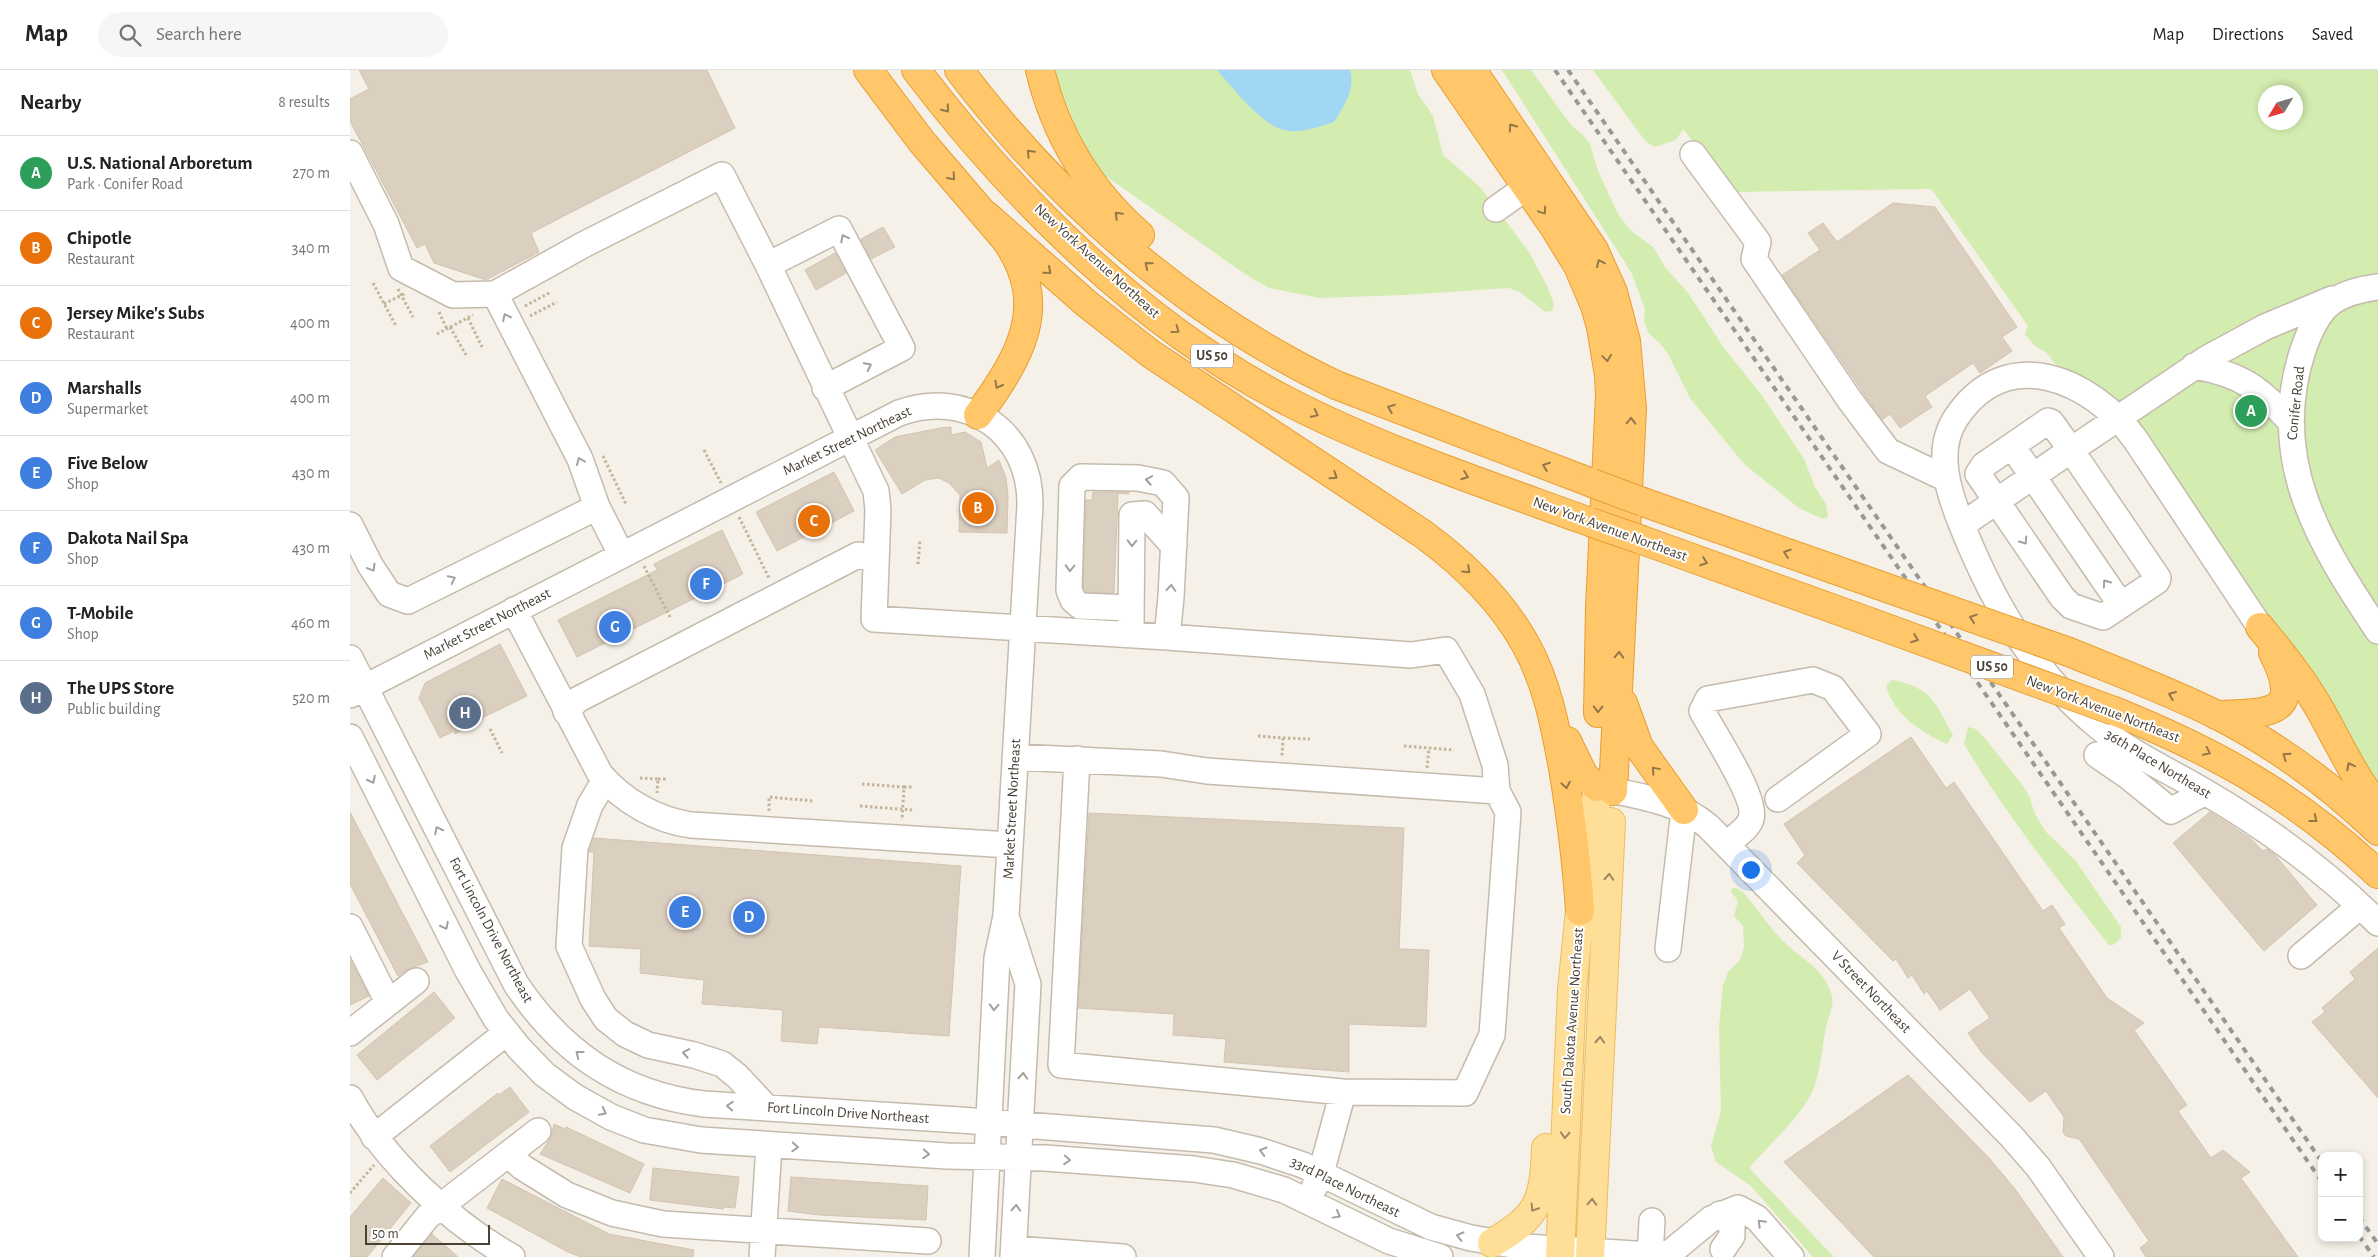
<!DOCTYPE html>
<html lang="en">
<head>
<meta charset="utf-8">
<style>
  :root { --surface:#fff; --page:#f6f6f6; --text:#222; --muted:#767676; --line:#e0e0e0; --accent:#ff3016 }
  body { margin:0; font-family:"Alegreya Sans",sans-serif; background:var(--page); color:var(--text) }
  .controls { position:absolute; right:15px; bottom:15px; display:grid; overflow:hidden; border-radius:10px; box-shadow:0 2px 8px #0003 }
  .controls button { width:45px; height:45px; display:grid; place-items:center; padding:0; border:0; border-bottom:1px solid var(--line); background:var(--surface); color:var(--text); font:25px sans-serif }
  .compass { position:absolute; left:1908px; top:15px; width:45px; height:45px; border-radius:50%; background:var(--surface); box-shadow:0 2px 8px #0003; rotate:232deg }
  .scale { position:absolute; left:15px; bottom:12px; width:125px; box-sizing:border-box; padding-left:5px; border:2px solid #494136; border-top:0; font-size:14px; line-height:18px; white-space:nowrap; color:#494136; -webkit-text-stroke:4px #fff; paint-order:stroke }
  .you { position:absolute; left:1400px; top:799px; width:18px; height:18px; margin:-12px; border:4px solid #fff; border-radius:50%; background:#1a73e8; box-shadow:0 0 0 8px #1a73e833 }
  .badge { display:grid; place-items:center; width:32px; height:32px; border-radius:50%; background:var(--accent); color:#fff; font-size:16px; font-weight:700 }
  .pin { position:absolute; translate:-50% -50%; border:2px solid #fff; box-shadow:0 1px 5px #0006 }
  .list { margin:0; padding:0; list-style:none }
  h2 { display:flex; justify-content:space-between; align-items:center; height:65px; margin:0; padding:0 20px; font-size:21px }
  h2 small { font-size:16px; font-weight:400; color:var(--muted) }
  .list li { display:grid; grid-template-columns:32px 1fr auto; gap:15px; align-items:center; box-sizing:border-box; height:75px; padding:0 20px; border-top:1px solid var(--line) }
  .list b { display:block; font-size:19px; white-space:nowrap }
  .list p { margin:0; font-size:16px; white-space:nowrap; color:var(--muted) }
  .list em { font-size:16px; font-style:normal; color:var(--muted) }
  .icon { flex:none; width:28px; height:28px; fill:none; stroke:currentColor; stroke-width:2; stroke-linecap:round; stroke-linejoin:round }
  .map { position:relative; flex:none; width:2028px; height:1187px; overflow:hidden }
  header { display:flex; align-items:center; gap:30px; box-sizing:border-box; height:70px; padding:0 25px; background:var(--surface); border-bottom:1px solid var(--line) }
  header strong { font-size:24px }
  nav { display:flex; gap:28px; margin-inline-start:auto; font-size:18px }
  .search { width:350px; height:45px; background:var(--page); display:flex; align-items:center; gap:12px; box-sizing:border-box; padding:0 18px; border-radius:28px; color:var(--muted); font-size:19px }
  main { display:flex }
  aside { flex:1; background:var(--surface) }
  .map>svg:first-child { display:block }
  .green { fill:#d3ecaf; fill-rule:evenodd }
  .water { fill:#a1d6f5 }
  .building { fill:#dbcfc0; stroke:#d3c4b0 }
  .lines { fill:none; stroke-linecap:round; stroke-linejoin:round }
  .minor-casing { stroke:#c5bbad; stroke-width:28 }
  .major-casing { stroke:#ecbc60; stroke-width:30 }
  .highway-casing { stroke:#e89d30; stroke-width:30 }
  .path { stroke:#c4b49a; stroke-width:3; stroke-dasharray:2.5 2.5; stroke-linecap:butt }
  .minor { stroke:#fff; stroke-width:25 }
  .major { stroke:#ffde98; stroke-width:28 }
  .highway { stroke:#ffc76a; stroke-width:28 }
  .rail { stroke:#989898; stroke-width:4; stroke-dasharray:6 6; stroke-linecap:butt }
  .highway-bridge-casing { stroke:#e89d30; stroke-width:30; stroke-linecap:butt }
  .highway-bridge { stroke:#ffc76a; stroke-width:28 }
  .oneway { stroke:#92774b }
  .oneway2 { stroke:#a4a09a }
  .oneway3 { stroke:#9b8862 }
  .labels { text-anchor:middle; dominant-baseline:central; stroke-width:4; stroke-linejoin:round; paint-order:stroke }
  .shield { fill:#fff; stroke:#807a72; stroke-width:1 }
  .shield-label { font-size:14px; font-weight:bold; fill:#494136 }
  .street-label { font-size:15px; fill:#494136; stroke:#fff }
</style>
</head>
<body>
<header>
<strong>Map</strong>
<div class="search"><svg class="icon" aria-label="search" viewBox="0 0 24 24"><circle cx="10" cy="10" r="6"/><path d="M15 15l6 6"/></svg>Search here</div>
<nav><a>Map</a><a>Directions</a><a>Saved</a></nav>
</header>
<main>
<aside>
<h2>Nearby<small>8 results</small></h2>
<ul class="list">
<li><span class="badge" style="background:#2e9e5b">A</span><div><b>U.S. National Arboretum</b><p>Park · Conifer Road</p></div><em>270 m</em></li>
<li><span class="badge" style="background:#e8710a">B</span><div><b>Chipotle</b><p>Restaurant</p></div><em>340 m</em></li>
<li><span class="badge" style="background:#e8710a">C</span><div><b>Jersey Mike's Subs</b><p>Restaurant</p></div><em>400 m</em></li>
<li><span class="badge" style="background:#3f7fe0">D</span><div><b>Marshalls</b><p>Supermarket</p></div><em>400 m</em></li>
<li><span class="badge" style="background:#3f7fe0">E</span><div><b>Five Below</b><p>Shop</p></div><em>430 m</em></li>
<li><span class="badge" style="background:#3f7fe0">F</span><div><b>Dakota Nail Spa</b><p>Shop</p></div><em>430 m</em></li>
<li><span class="badge" style="background:#3f7fe0">G</span><div><b>T-Mobile</b><p>Shop</p></div><em>460 m</em></li>
<li><span class="badge" style="background:#5c6f8a">H</span><div><b>The UPS Store</b><p>Public building</p></div><em>520 m</em></li>
</ul>
</aside>
<div class="map">
<svg width="2028" height="1187" viewBox="0 0 2028 1187">
  <rect width="100%" height="100%" fill="#f5f1e8"/>
  <path class="green" d="M706,0H1060L1068,24L1083,46L1093,85L1130,117L1179,182L1197,216L1204,234L1202,241L1195,242L1170,222L1159,218L1053,225L970,228L919,218L898,206L750,102L728,63L707,10Z
    M1152,0H1181L1221,55L1234,66L1240,74L1248,101L1268,144L1280,160L1304,178L1315,197L1338,223L1374,278L1411,324L1454,389L1465,417L1476,434L1478,447L1473,449L1449,438L1394,394L1340,328L1318,284L1310,273L1299,264L1294,251L1295,239L1281,202Z
    M1243,0H2028V719L1931,567L1759,322L1705,294L1696,282L1686,277L1675,264L1678,256L1582,120L1578,119L1384,122L1333,59L1326,70L1305,77L1296,72ZM1916,22H1946V52H1916Z
    M1542,610C1583,618 1584,632 1603,665L1597,674C1571,662 1544,645 1536,616Z
    M1618,657L1626,659L1638,672L1673,716L1679,726L1685,744L1696,762L1725,790L1771,857V868L1763,875H1759C1708,810 1656,745 1614,674Z
    M1382,818H1386L1393,822C1407,838 1419,857 1434,872C1449,887 1467,895 1477,914C1488,934 1480,939 1476,957C1472,977 1471,998 1464,1017C1453,1046 1420,1073 1400,1097L1401,1100L1484,1187H1463L1401,1116L1366,1092L1361,1076L1371,1041L1369,957L1373,915L1378,902L1390,890L1394,877L1393,856L1384,846L1388,831L1381,821Z"/>
  <path class="water" d="M867,0H1000C1006,18 994,36 984,52C968,57 951,64 934,60C912,55 882,17 867,0Z"/>
  <path class="building" d="M9,0H357L385,58L181,163L189,182L136,210L84,193L75,174L67,178L0,51V29L19,19Z
    M1543,133L1585,137L1667,257L1652,267L1662,281L1630,303L1623,293L1575,326L1582,337L1550,358L1540,344L1532,350L1432,205L1470,180L1458,163L1473,153L1487,172Z
    M533,157L545,177L521,189L511,169Z
    M485,183L496,203L466,220L455,200Z
    M601,357V365L615,362L631,372L637,398L649,390L656,408L658,426L657,463L609,462L610,425L599,413L589,408L575,410L552,424L525,380L545,367L590,358Z
    M484,402L504,441L427,481L406,442Z
    M743,422H779V424L768,423L764,523L736,522L733,517L736,430H742Z
    M372,460L393,504L227,587L208,550L307,500L304,494Z
    M150,574L177,626L132,648L133,649L105,664L104,661L90,668L69,628L75,613Z
    M1561,667L1596,718L1604,712L1693,841L1702,835L1715,854L1709,858L1757,928L1794,953L1784,960L1837,1035L1828,1041L1861,1088L1873,1080L1900,1102L1891,1108L1948,1187H1796L1790,1178L1799,1171L1729,1069L1716,1066L1713,1062L1714,1047L1696,1021L1680,1032L1632,983L1618,963L1640,948L1620,919L1590,940L1577,921L1574,924L1562,905L1558,908L1546,889L1543,891L1447,793L1455,785L1434,754Z
    M0,742L78,892L58,899L48,906L0,814Z
    M1860,742L1900,768L1913,781L1917,779L1925,785L1967,835L1914,881L1823,773Z
    M739,743L1054,758L1049,879L1079,880L1076,957L999,954V1002L874,992L876,969L823,965L824,944L728,938Z
    M244,768L611,796L599,966L469,957L467,974L431,971L433,940L352,934L354,910L290,903L291,879L239,876L244,782H239Z
    M2028,878V1028L1962,952L1975,942L1972,938L2005,909L2000,902Z
    M0,890L19,926L0,935Z
    M84,922L105,948L27,1010L7,985Z
    M1558,1005L1640,1089L1665,1119L1713,1187H1524L1434,1092Z
    M160,1017L179,1042L100,1102L80,1076L148,1023L149,1025Z
    M204,1054L215,1059L216,1057L294,1094L280,1123L190,1084L201,1067Z
    M303,1098L389,1107L385,1138L374,1137L373,1139L300,1130Z
    M441,1107L578,1116L576,1150L469,1145L438,1141Z
    M33,1108L61,1133L17,1187H0V1147Z
    M152,1109L259,1164L344,1180L343,1187H231L218,1182L137,1138Z
    M82,1164L108,1187H63Z"/>
  <g class="lines">
    <defs>
      <path id="minor" d="M0,83L36,154L51,198L103,225L145,224L233,175L372,105L418,195L526,421L528,440L524,549L817,567L1061,585L1096,580L1122,624L1145,695L1147,721L1158,742L1142,965L1115,1023L993,1022L711,995L727,689
        M1343,84L1408,172L1404,189L1499,329L1538,381L1597,409
        M1146,139L1177,117
        M418,195L489,159L552,278L475,318
        M2028,217C1983,223 1968,236 1953,280C1917,389 1969,473 2028,561
        M145,224L230,389L247,437L271,484
        M1844,296C1891,304 1909,318 1941,352
        M0,455L20,495L39,524L58,531L247,437
        M1612,455C1648,430 1685,405 1721,380L1701,352L1698,351L1634,395L1628,404L1712,527L1721,536L1753,547L1771,535L1662,376
        M1771,535L1807,511L1808,508L1721,380L1856,289L1915,257L1982,229
        M781,538L730,536L723,530L719,520L722,416L731,407L788,408L813,413L826,428L821,527L817,567
        M164,540L250,704C273,731 306,750 341,755L660,775
        M781,554L782,445L795,444L824,476
        M1910,557L1785,369C1741,309 1656,272 1606,348C1584,381 1599,424 1613,458C1644,535 1684,604 1749,657C1781,684 1820,701 1855,722C1917,758 1977,802 2028,853
        M0,588L166,914C212,983 272,1024 354,1034L610,1050L864,1070L911,1081L953,1095L1081,1157L1121,1168L1175,1177L1300,1185L1321,1182L1361,1149L1388,1138L1407,1148L1441,1187
        M0,625L549,343C617,318 681,362 680,435L656,846L647,888L632,1187
        M216,642L227,630L508,485L526,489
        M0,667L118,901L146,949L169,978L194,1004L225,1027L261,1047L294,1060L351,1070L597,1086L695,1088L844,1099L883,1105L934,1120L1039,1171L1090,1187
        M1747,685L1779,707L1821,741L1855,722
        M665,687L811,694L857,701L1147,721
        M255,710L240,735L225,778L219,876L243,929L256,949L275,964L298,975L344,985L372,994L387,1006L417,1038
        M1247,717C1285,726 1327,730 1358,756L1661,1066L1688,1097L1751,1187
        M1377,774C1384,767 1398,759 1401,749C1408,729 1363,662 1352,641L1358,629L1463,610L1483,618L1518,664L1428,729
        M656,846L678,914L663,1187
        M0,857L38,932
        M1318,879L1334,740
        M1951,886L2010,836
        M0,963L66,911
        M0,1028C33,1089 101,1153 162,1187
        M24,1067L156,963
        M159,1085L172,1097L217,1125L262,1143L313,1154L578,1171
        M964,1118L971,1103L993,1022
        M1370,1144L1382,1153V1166L1373,1179
        M1302,1151L1300,1185L1303,1187
        M664,1179L773,1187
        M45,1187L78,1146L188,1061
        M412,1187L419,1075"/>
      <path id="major" d="M1142,1173C1189,1146 1194,1131 1196,1078
        M1210,1187L1222,920L1230,841L1242,778L1247,717
        M1240,1187L1261,752"/>
      <path id="highway" d="M518,0L572,72L655,169C702,235 670,287 628,345
        M566,0C665,130 793,257 939,332C1035,381 1138,415 1240,452
        M609,0C708,131 837,244 986,315L1242,413
        M690,0C705,64 740,122 790,165
        M1096,0L1204,157L1228,196L1245,236L1251,257L1259,305L1260,325L1250,538L1248,643
        M1122,0L1244,180L1263,222L1276,271L1282,338L1263,721
        M636,145L737,234L801,284L1073,464C1114,494 1151,530 1176,575C1197,613 1205,655 1213,698C1221,746 1227,793 1230,841
        M1293,432L1483,499
        M1292,470L1520,552
        M1910,557C1931,583 1952,608 1969,638C1988,671 2003,706 2028,736
        M1719,582C1768,602 1819,621 1867,645C1926,675 1980,715 2028,761
        M1273,633L1289,677L1334,740
        M1764,641C1866,682 1948,728 2028,804
        M1866,645C1916,643 1956,647 1923,583
        M1217,671L1234,706L1247,717"/>
    </defs>
    <use href="#minor" class="minor-casing"/>
    <use href="#major" class="major-casing"/>
    <use href="#highway" class="highway-casing"/>
    <path class="path" d="M23,213L46,256
      M48,219L63,247
      M34,234L56,223
      M175,236L201,222
      M89,242L97,259
      M180,246L207,232
      M118,248L132,277
      M100,257L116,285
      M87,264L123,245
      M354,380L371,413
      M253,386L276,434
      M389,447L419,508
      M568,494L570,470
      M294,496L320,547
      M140,659L152,683
      M908,666L933,668L932,686
      M933,668L960,669
      M1054,676L1104,680
      M1077,698L1079,678
      M290,708L308,709L307,723
      M308,709H318
      M512,714L554,717L552,750
      M554,717H564
      M510,736L562,740
      M419,741V727L463,731
      M0,1123L24,1095"/>
    <use href="#minor" class="minor"/>
    <use href="#major" class="major"/>
    <use href="#highway" class="highway"/>
    <path class="rail" d="M1205,0L1972,1112
      M1218,0L1972,1092
      M2009,1147L2028,1174
      M2009,1166L2024,1187"/>
    <defs>
      <path id="highway-bridge" d="M1242,413L1293,432
        M1240,452L1292,470
        M1483,499L1719,582
        M1520,552L1764,641"/>
    </defs>
    <use href="#highway-bridge" class="highway-bridge-casing"/>
    <use href="#highway-bridge" class="highway-bridge"/>
  </g>
  <defs><path id="oneway-chevron" d="M-2-3.5L2.5 0L-2 3.5" fill="none" stroke-width="1.6" stroke-linecap="round" stroke-linejoin="round" transform="scale(1.25)"/></defs>
  <g class="oneway">
    <use href="#oneway-chevron" transform="translate(596 39) rotate(51)"/>
    <use href="#oneway-chevron" transform="translate(1162 57) rotate(-125)"/>
    <use href="#oneway-chevron" transform="translate(680 83) rotate(-134)"/>
    <use href="#oneway-chevron" transform="translate(602 107) rotate(49)"/>
    <use href="#oneway-chevron" transform="translate(1193 141) rotate(56)"/>
    <use href="#oneway-chevron" transform="translate(768 145) rotate(-135)"/>
    <use href="#oneway-chevron" transform="translate(1250 193) rotate(-115)"/>
    <use href="#oneway-chevron" transform="translate(798 195) rotate(-141)"/>
    <use href="#oneway-chevron" transform="translate(698 201) rotate(41)"/>
    <use href="#oneway-chevron" transform="translate(826 260) rotate(36)"/>
    <use href="#oneway-chevron" transform="translate(1257 288) rotate(82)"/>
    <use href="#oneway-chevron" transform="translate(648 315) rotate(120)"/>
    <use href="#oneway-chevron" transform="translate(1041 338) rotate(-159)"/>
    <use href="#oneway-chevron" transform="translate(965 344) rotate(26)"/>
    <use href="#oneway-chevron" transform="translate(1281 351) rotate(-88)"/>
    <use href="#oneway-chevron" transform="translate(1196 396) rotate(-159)"/>
    <use href="#oneway-chevron" transform="translate(984 406) rotate(33)"/>
    <use href="#oneway-chevron" transform="translate(1115 406) rotate(20)"/>
    <use href="#oneway-chevron" transform="translate(1437 483) rotate(-161)"/>
    <use href="#oneway-chevron" transform="translate(1354 492) rotate(20)"/>
    <use href="#oneway-chevron" transform="translate(1117 500) rotate(44)"/>
    <use href="#oneway-chevron" transform="translate(1623 548) rotate(-161)"/>
    <use href="#oneway-chevron" transform="translate(1565 569) rotate(20)"/>
    <use href="#oneway-chevron" transform="translate(1269 585) rotate(-88)"/>
    <use href="#oneway-chevron" transform="translate(1822 625) rotate(-157)"/>
    <use href="#oneway-chevron" transform="translate(1248 639) rotate(91)"/>
    <use href="#oneway-chevron" transform="translate(1857 682) rotate(26)"/>
    <use href="#oneway-chevron" transform="translate(1936 686) rotate(-145)"/>
    <use href="#oneway-chevron" transform="translate(2000 696) rotate(-118)"/>
    <use href="#oneway-chevron" transform="translate(1305 700) rotate(-130)"/>
    <use href="#oneway-chevron" transform="translate(1216 715) rotate(80)"/>
    <use href="#oneway-chevron" transform="translate(1964 749) rotate(38)"/>
  </g>
  <g class="oneway2">
    <use href="#oneway-chevron" transform="translate(494 168) rotate(-118)"/>
    <use href="#oneway-chevron" transform="translate(156 247) rotate(-116)"/>
    <use href="#oneway-chevron" transform="translate(518 296) rotate(-27)"/>
    <use href="#oneway-chevron" transform="translate(230 391) rotate(-113)"/>
    <use href="#oneway-chevron" transform="translate(799 410) rotate(-170)"/>
    <use href="#oneway-chevron" transform="translate(1674 471) rotate(55)"/>
    <use href="#oneway-chevron" transform="translate(782 473) rotate(91)"/>
    <use href="#oneway-chevron" transform="translate(22 498) rotate(59)"/>
    <use href="#oneway-chevron" transform="translate(720 498) rotate(92)"/>
    <use href="#oneway-chevron" transform="translate(102 509) rotate(-26)"/>
    <use href="#oneway-chevron" transform="translate(1756 513) rotate(-125)"/>
    <use href="#oneway-chevron" transform="translate(821 518) rotate(-86)"/>
    <use href="#oneway-chevron" transform="translate(22 710) rotate(63)"/>
    <use href="#oneway-chevron" transform="translate(88 760) rotate(-117)"/>
    <use href="#oneway-chevron" transform="translate(95 856) rotate(63)"/>
    <use href="#oneway-chevron" transform="translate(644 937) rotate(93)"/>
    <use href="#oneway-chevron" transform="translate(336 983) rotate(-170)"/>
    <use href="#oneway-chevron" transform="translate(229 984) rotate(-142)"/>
    <use href="#oneway-chevron" transform="translate(673 1006) rotate(-87)"/>
    <use href="#oneway-chevron" transform="translate(380 1036) rotate(-176)"/>
    <use href="#oneway-chevron" transform="translate(253 1042) rotate(27)"/>
    <use href="#oneway-chevron" transform="translate(445 1077) rotate(3)"/>
    <use href="#oneway-chevron" transform="translate(913 1081) rotate(-164)"/>
    <use href="#oneway-chevron" transform="translate(576 1084) rotate(4)"/>
    <use href="#oneway-chevron" transform="translate(717 1090) rotate(4)"/>
    <use href="#oneway-chevron" transform="translate(666 1138) rotate(-87)"/>
    <use href="#oneway-chevron" transform="translate(987 1145) rotate(29)"/>
    <use href="#oneway-chevron" transform="translate(1411 1153) rotate(-135)"/>
    <use href="#oneway-chevron" transform="translate(1110 1166) rotate(-166)"/>
  </g>
  <g class="oneway3">
    <use href="#oneway-chevron" transform="translate(1259 807) rotate(-87)"/>
    <use href="#oneway-chevron" transform="translate(1250 970) rotate(-87)"/>
    <use href="#oneway-chevron" transform="translate(1215 1065) rotate(93)"/>
    <use href="#oneway-chevron" transform="translate(1242 1132) rotate(-87)"/>
    <use href="#oneway-chevron" transform="translate(1184 1138) rotate(122)"/>
  </g>
  <g class="labels">
    <g class="shield">
      <rect x="841" y="274.5" width="42" height="23" rx="4"/>
      <rect x="1621" y="585.5" width="42" height="23" rx="4"/>
    </g>
    <g class="shield-label">
      <text x="862" y="286">US 50</text>
      <text x="1642" y="597">US 50</text>
    </g>
    <g class="street-label">
      <text transform="translate(747 191) rotate(42)">New York Avenue Northeast</text>
      <text transform="translate(1946 333) rotate(-84)">Conifer Road</text>
      <text transform="translate(497 371) rotate(-26)">Market Street Northeast</text>
      <text transform="translate(1260 459) rotate(20)">New York Avenue Northeast</text>
      <text transform="translate(137 554) rotate(-27)">Market Street Northeast</text>
      <text transform="translate(1753 639) rotate(21)">New York Avenue Northeast</text>
      <text transform="translate(1808 694) rotate(31)">36th Place Northeast</text>
      <text transform="translate(662 739) rotate(-87)">Market Street Northeast</text>
      <text transform="translate(141 860) rotate(62)">Fort Lincoln Drive Northeast</text>
      <text transform="translate(1521 922) rotate(46)">V Street Northeast</text>
      <text transform="translate(1222 951) rotate(-86)">South Dakota Avenue Northeast</text>
      <text transform="translate(498 1043) rotate(4)">Fort Lincoln Drive Northeast</text>
      <text transform="translate(995 1117) rotate(26)">33rd Place Northeast</text>
    </g>
  </g>
</svg>
<div class="controls">
<button>+</button>
<button>−</button>
</div>
<svg class="compass" viewBox="-18 -18 36 36"><path d="M0-13l5 13h-10z" fill="#e53935"/><path d="M0 13l5-13h-10z" fill="#767676"/></svg>
<div class="scale">50 m</div>
<div class="you"></div>
<div class="pin badge" style="left:1901px;top:341px;background:#2e9e5b">A</div>
<div class="pin badge" style="left:628px;top:438px;background:#e8710a">B</div>
<div class="pin badge" style="left:464px;top:451px;background:#e8710a">C</div>
<div class="pin badge" style="left:399px;top:847px;background:#3f7fe0">D</div>
<div class="pin badge" style="left:335px;top:842px;background:#3f7fe0">E</div>
<div class="pin badge" style="left:356px;top:514px;background:#3f7fe0">F</div>
<div class="pin badge" style="left:265px;top:557px;background:#3f7fe0">G</div>
<div class="pin badge" style="left:115px;top:643px;background:#5c6f8a">H</div>
</div>
</main>
</body>
</html>
